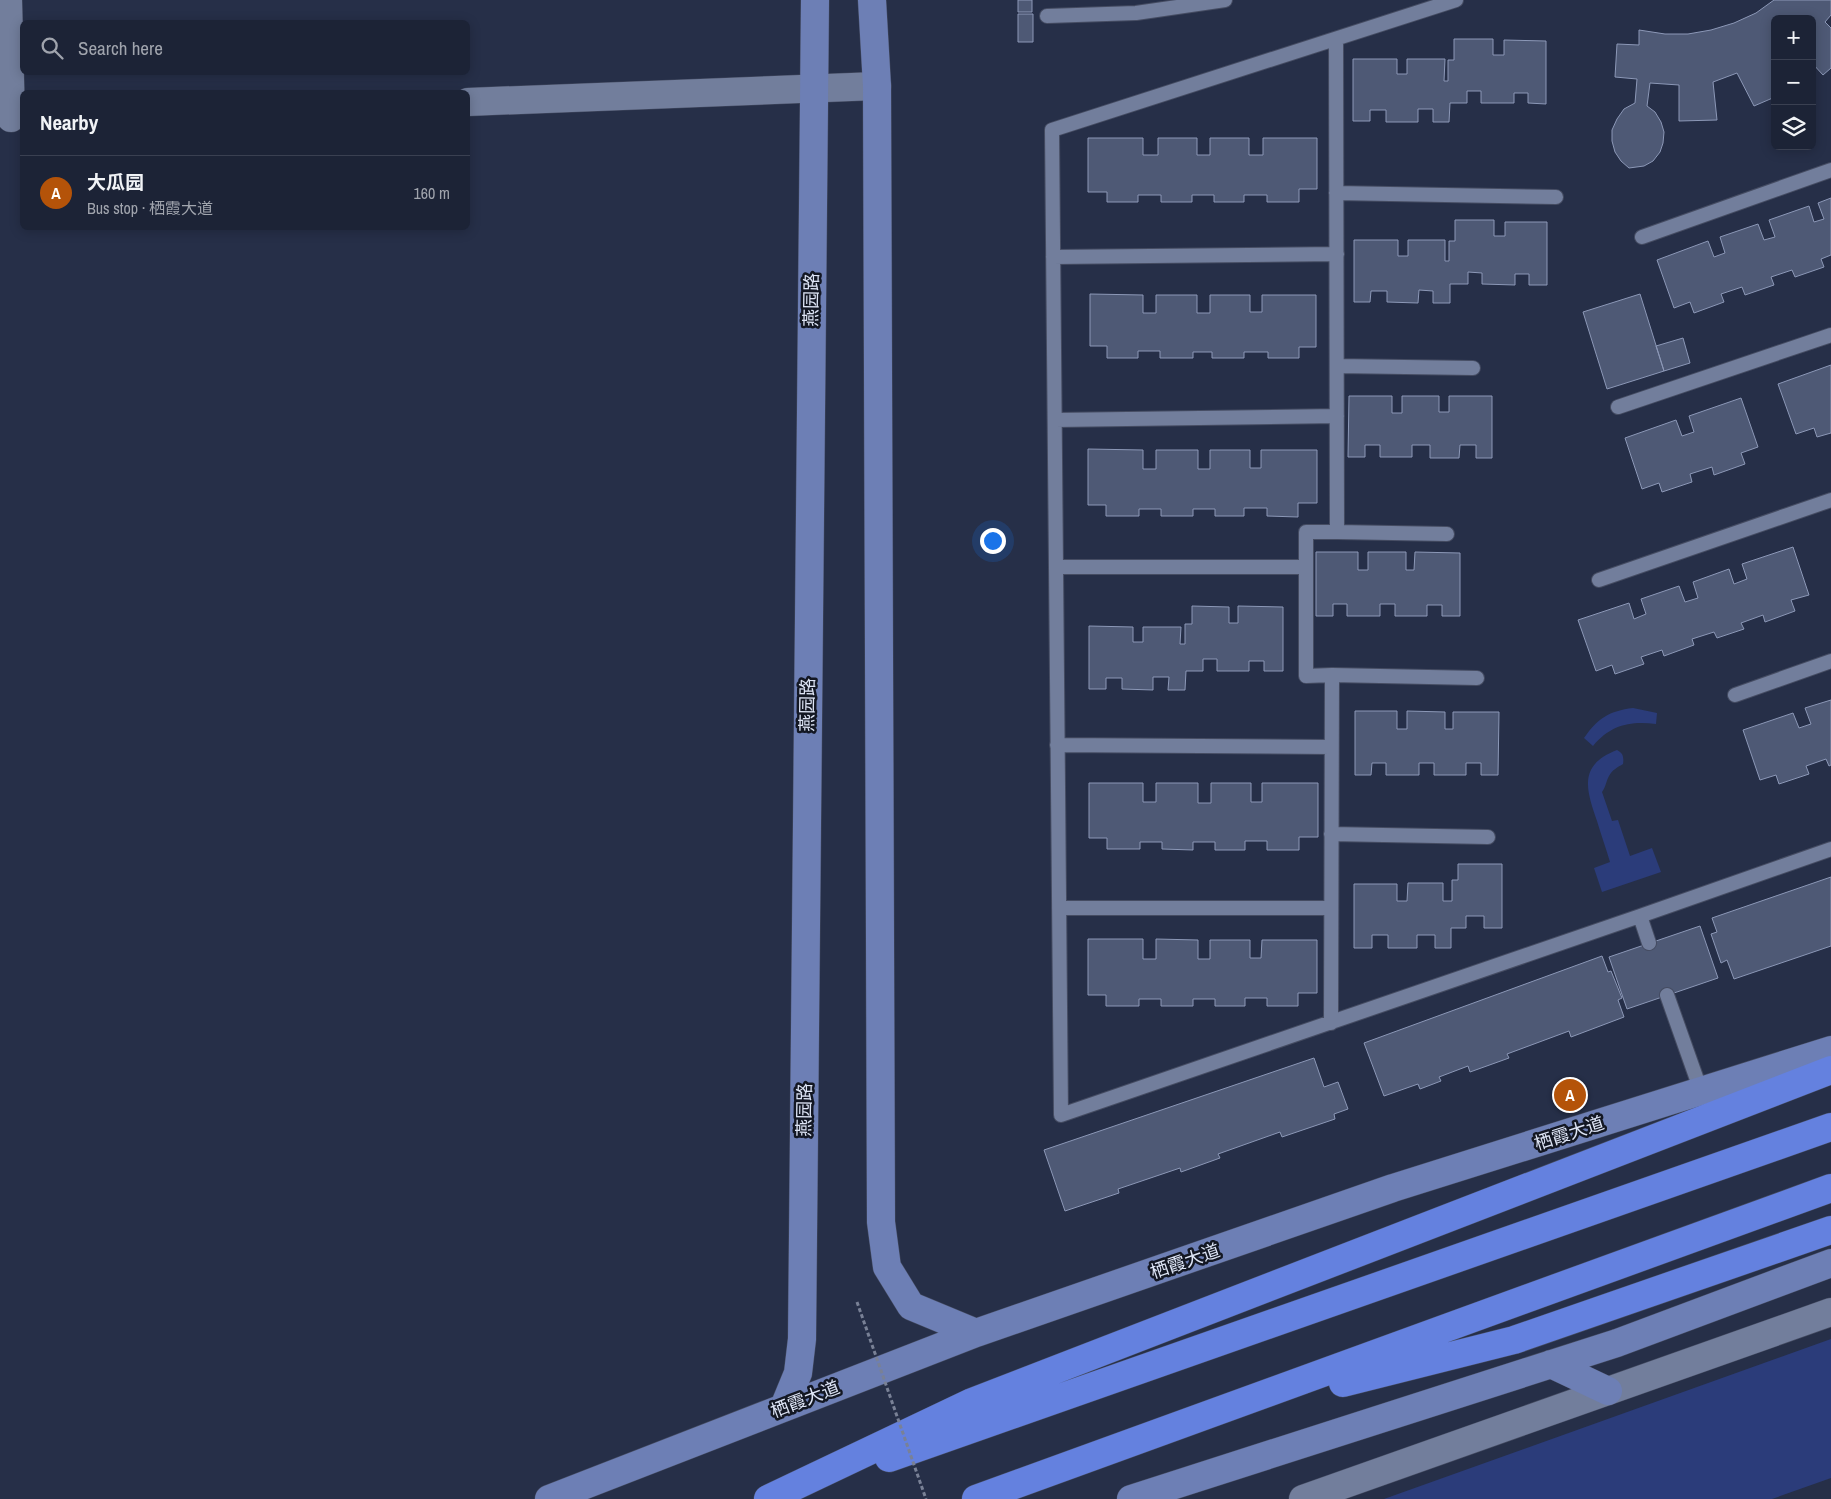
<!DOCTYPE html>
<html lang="en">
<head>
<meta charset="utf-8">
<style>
  :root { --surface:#1c2336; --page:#252b3e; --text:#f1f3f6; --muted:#a0a4ad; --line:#3a4051; --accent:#b45309 }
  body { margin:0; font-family:"Archivo Narrow","Noto Sans SC",sans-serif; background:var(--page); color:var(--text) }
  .controls { position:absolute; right:15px; top:15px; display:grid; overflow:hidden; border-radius:8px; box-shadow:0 2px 12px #0003 }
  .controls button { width:45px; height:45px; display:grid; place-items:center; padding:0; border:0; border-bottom:1px solid var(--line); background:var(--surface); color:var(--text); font:25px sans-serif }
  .you { position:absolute; left:992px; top:540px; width:18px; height:18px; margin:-12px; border:4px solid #fff; border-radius:50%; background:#1a73e8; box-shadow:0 0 0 8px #1a73e833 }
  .badge { display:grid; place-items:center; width:32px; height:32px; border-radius:50%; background:var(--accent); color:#fff; font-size:16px; font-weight:700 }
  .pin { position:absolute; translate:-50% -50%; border:2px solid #fff; box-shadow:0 1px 5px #0006 }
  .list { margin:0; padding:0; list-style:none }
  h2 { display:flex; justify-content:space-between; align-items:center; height:65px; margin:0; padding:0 20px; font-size:21px }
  h2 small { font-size:16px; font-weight:400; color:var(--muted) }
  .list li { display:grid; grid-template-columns:32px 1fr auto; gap:15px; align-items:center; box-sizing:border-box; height:75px; padding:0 20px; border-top:1px solid var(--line) }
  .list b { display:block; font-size:19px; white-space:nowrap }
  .list p { margin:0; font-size:16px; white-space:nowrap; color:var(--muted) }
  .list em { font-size:16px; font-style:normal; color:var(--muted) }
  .icon { flex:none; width:28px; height:28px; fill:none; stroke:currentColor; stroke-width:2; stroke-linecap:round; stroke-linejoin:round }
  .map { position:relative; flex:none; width:1831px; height:1499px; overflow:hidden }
  .search { position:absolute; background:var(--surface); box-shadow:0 2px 12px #0003; left:20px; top:20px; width:450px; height:55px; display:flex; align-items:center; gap:12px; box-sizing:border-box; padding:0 18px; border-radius:8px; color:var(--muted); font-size:19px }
  .panel { position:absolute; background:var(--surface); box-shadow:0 2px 12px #0003; left:20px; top:90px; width:450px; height:140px; border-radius:8px }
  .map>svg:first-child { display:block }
  .green { fill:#2b3c7a }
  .building { fill:#4e5975; stroke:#8c98b7 }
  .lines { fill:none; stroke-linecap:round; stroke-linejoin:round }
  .service-casing { stroke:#454c62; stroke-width:16 }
  .minor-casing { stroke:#454c62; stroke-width:29 }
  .secondary-casing { stroke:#454c62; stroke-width:29 }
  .trunk-casing { stroke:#454c62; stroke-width:29 }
  .service { stroke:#727e9c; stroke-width:14 }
  .minor { stroke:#727e9c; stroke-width:28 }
  .secondary { stroke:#6d7fb5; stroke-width:28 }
  .trunk { stroke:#6481df; stroke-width:28 }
  .path-bridge { stroke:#798196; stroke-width:3; stroke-dasharray:4 2.5; stroke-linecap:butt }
  .labels { text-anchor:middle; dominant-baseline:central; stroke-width:5; stroke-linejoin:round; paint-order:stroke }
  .street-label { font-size:18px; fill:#dee5f6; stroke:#131723 }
</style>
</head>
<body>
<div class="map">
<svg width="1831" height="1499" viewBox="0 0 1831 1499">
  <rect width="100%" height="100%" fill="#262f48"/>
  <path class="green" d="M1633,708L1657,713L1656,724C1629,721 1611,725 1593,746L1584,738C1598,718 1609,711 1633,708Z
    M1617,750C1623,753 1624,757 1623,764C1618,767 1612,770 1609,776C1606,781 1606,787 1602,792L1612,821L1618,820L1630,856L1652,848L1661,872L1602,892L1594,868L1610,862C1606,848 1601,835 1597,821C1586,789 1578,765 1617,750Z
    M1831,1339V1478L1772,1499H1384Z"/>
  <path class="building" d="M1018,0H1032V12H1018Z
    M1774,0H1831V15L1825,22L1831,28V68L1823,75L1812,63V19H1775V59L1772,61L1775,66V97L1754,106L1737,73L1713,82L1717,120L1679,121V85L1650,83L1647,106L1655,112L1661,122L1664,132L1663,143L1660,152L1653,161L1644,166L1629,168L1621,161L1615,152L1612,141V130L1617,119L1624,109L1635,103L1637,79L1615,77L1617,44L1639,45V30L1665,34H1688L1711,30L1734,23L1756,13Z
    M1018,14H1033V42H1018Z
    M1454,39H1493V55H1504V40L1546,41V104L1528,103V93H1514V103H1481V91H1467V103H1450L1449,122H1433V109H1418V122H1386V110H1370V121H1353V59H1397V74H1407V59H1445L1444,81H1448V60H1454Z
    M1088,138H1143V155H1158V138H1197V155H1210V138H1249V155H1263V138H1317V189H1299V202H1267V195H1244V202H1214V195H1192V202H1161V195H1138V202H1107V192H1088Z
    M1831,198V255L1821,259L1824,267L1795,277L1792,270L1771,277L1774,285L1745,295L1742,287L1721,294L1724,302L1694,313L1690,302L1674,308L1657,260L1708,241L1714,257L1725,253L1720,237L1758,224L1764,240L1775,237L1769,220L1809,206L1814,222L1824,219L1818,203Z
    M1455,220H1494V236H1505V222H1547V285H1529V274H1515V285L1482,284V273L1468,272V284H1450V303H1433V291L1419,290L1418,303L1387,302V291H1371L1370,302H1354V240H1398V256H1408V240H1445V261H1449V241H1455Z
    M1090,294L1143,295V313H1156V295H1197V313H1210V295H1250V312H1262V295H1316V347H1299V358H1268V352H1244V358H1212V352H1193V358H1160V351H1138V358H1107V346H1090Z
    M1640,294L1664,371L1607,389L1583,312Z
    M1683,338L1690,363L1664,371L1656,346Z
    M1831,365V433L1817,437L1814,428L1796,434L1778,384Z
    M1349,396H1392V413H1402V396H1439V412H1449V396H1492V458H1476V445H1460L1459,458H1430V445H1412V457H1380V445H1365V457H1348Z
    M1741,398L1758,447L1741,453L1745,464L1714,475L1712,467L1690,474L1692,482L1662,492L1659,483L1642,489L1625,438L1676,420L1682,436L1694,432L1689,416Z
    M1088,449L1143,450V469H1156V450H1198V469H1210V450H1250V468H1261V450H1317V503H1298V517L1267,516V508H1244V516H1215V509H1193V516H1161V509H1139V516H1106V505H1088Z
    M1793,547L1809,595L1791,600L1795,611L1765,622L1763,615L1741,623L1744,629L1717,638L1714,632L1692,639L1694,645L1664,656L1662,650L1641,657L1644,664L1615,674L1612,665L1596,671L1578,620L1629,603L1634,619L1646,614L1641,599L1679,586L1685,602L1698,598L1693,582L1729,569L1734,584L1747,579L1742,564Z
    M1316,552H1358V570H1368V552H1406V570H1414L1415,552L1460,553V616H1442V605H1427V616H1395V604H1380V616H1347V604H1333V616H1316Z
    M1192,606L1229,607V623H1238V606L1283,607V671H1264V661H1249V671H1217V659H1203V671H1186L1185,690H1168L1169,677H1153V690L1122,689V678H1106V689H1089V626L1133,627V642H1143V627H1181L1180,644H1185V624H1192Z
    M1831,700V765L1829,766L1826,759L1806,766L1809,774L1779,784L1776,775L1760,780L1743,730L1793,713L1799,728L1811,724L1805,708Z
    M1355,711H1397V729H1407V711L1445,712V729H1453V712H1499L1498,775H1481V763H1466V775H1434V763H1419V775H1386V763H1372L1371,775H1355Z
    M1089,783H1143V802H1156V783H1198V803H1211V783H1251V802H1262V783H1318V837H1299V850H1267V841H1245V850H1215V842H1193V850L1162,849V842H1140V849H1107V838H1089Z
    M1458,864H1502V928H1484V916H1466V928H1451V948H1435V935H1417V948H1388V935H1372V948H1354V884H1397V901H1407L1408,883H1443V901H1452V880H1458Z
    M1831,877V946L1734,979L1727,960L1721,963L1711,934L1717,932L1712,918Z
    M1700,926L1718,978L1627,1009L1609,957Z
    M1088,939H1143V959H1156V939L1198,940V959H1210V940H1250V958H1261L1262,940H1317V993H1298V1006H1267V998H1245V1006H1215V999H1193V1006H1161V999H1139V1006H1106V995H1088Z
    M1602,956L1608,972L1611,971L1622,998L1618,1000L1624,1017L1571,1037L1569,1031L1507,1054L1509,1058L1470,1072L1468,1066L1439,1077L1441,1081L1420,1089L1418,1084L1384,1096L1364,1043Z
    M1314,1058L1324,1087L1338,1082L1348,1109L1334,1114L1335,1119L1282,1137L1280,1132L1218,1154L1220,1158L1181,1172L1180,1168L1118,1189L1119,1193L1065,1211L1044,1150Z"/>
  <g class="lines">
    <defs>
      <path id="service" d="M1456,0L1052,130L1061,1115L1640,916
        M1047,16L1136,13L1225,0
        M1336,193L1556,197
        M1642,237L1831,170
        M1053,257L1337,254
        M1337,366L1473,368
        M1618,407L1831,335
        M1055,420L1337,416
        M1337,532L1447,534
        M1056,567H1306
        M1599,580L1831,500
        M1332,675L1477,678
        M1735,695L1831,661
        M1057,745L1331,747
        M1331,834L1488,837
        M1059,908H1331
        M1649,943L1640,916L1831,849
        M1667,995L1701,1091
        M1331,1023L1332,675L1306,676V532H1337L1336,39"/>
      <path id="minor" d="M8,0L11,118
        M468,102L877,86
        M1303,1499L1831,1312"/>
      <path id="secondary" d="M872,0L877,86L881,1222L887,1267L911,1306L976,1333
        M1551,1364L1608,1391
        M784,1407L798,1373L802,1339L815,0
        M549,1499L976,1333L1393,1188L1831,1050
        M1131,1499L1617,1343L1831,1263"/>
      <path id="trunk" d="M1343,1383L1514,1340L1831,1230
        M889,1458L1831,1127
        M768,1499L972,1402L1831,1070
        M976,1499L1831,1188"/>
    </defs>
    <use href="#service" class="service-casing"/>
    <use href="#minor" class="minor-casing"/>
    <use href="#secondary" class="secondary-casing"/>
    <use href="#trunk" class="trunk-casing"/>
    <use href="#service" class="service"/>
    <use href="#minor" class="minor"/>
    <use href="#secondary" class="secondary"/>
    <use href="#trunk" class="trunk"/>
    <path class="path-bridge" d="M857,1302L926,1499"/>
  </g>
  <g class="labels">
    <g class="street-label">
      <text transform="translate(811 300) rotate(-89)">燕园路</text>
      <text transform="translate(807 705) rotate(-89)">燕园路</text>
      <text transform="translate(804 1110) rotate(-89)">燕园路</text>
      <text transform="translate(1569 1133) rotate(-18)">栖霞大道</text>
      <text transform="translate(1185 1261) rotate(-19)">栖霞大道</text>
      <text transform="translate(805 1399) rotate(-21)">栖霞大道</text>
    </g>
  </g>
</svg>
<div class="controls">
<button>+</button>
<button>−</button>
<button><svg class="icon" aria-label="layers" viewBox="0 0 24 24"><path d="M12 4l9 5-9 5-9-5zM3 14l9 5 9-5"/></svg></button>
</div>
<div class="you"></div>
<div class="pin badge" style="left:1570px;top:1095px">A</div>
<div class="search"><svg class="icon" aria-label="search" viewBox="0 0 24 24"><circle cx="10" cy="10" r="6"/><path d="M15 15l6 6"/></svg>Search here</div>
<section class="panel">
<h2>Nearby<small></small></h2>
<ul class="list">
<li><span class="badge">A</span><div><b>大瓜园</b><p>Bus stop · 栖霞大道</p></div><em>160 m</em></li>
</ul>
</section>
</div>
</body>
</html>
